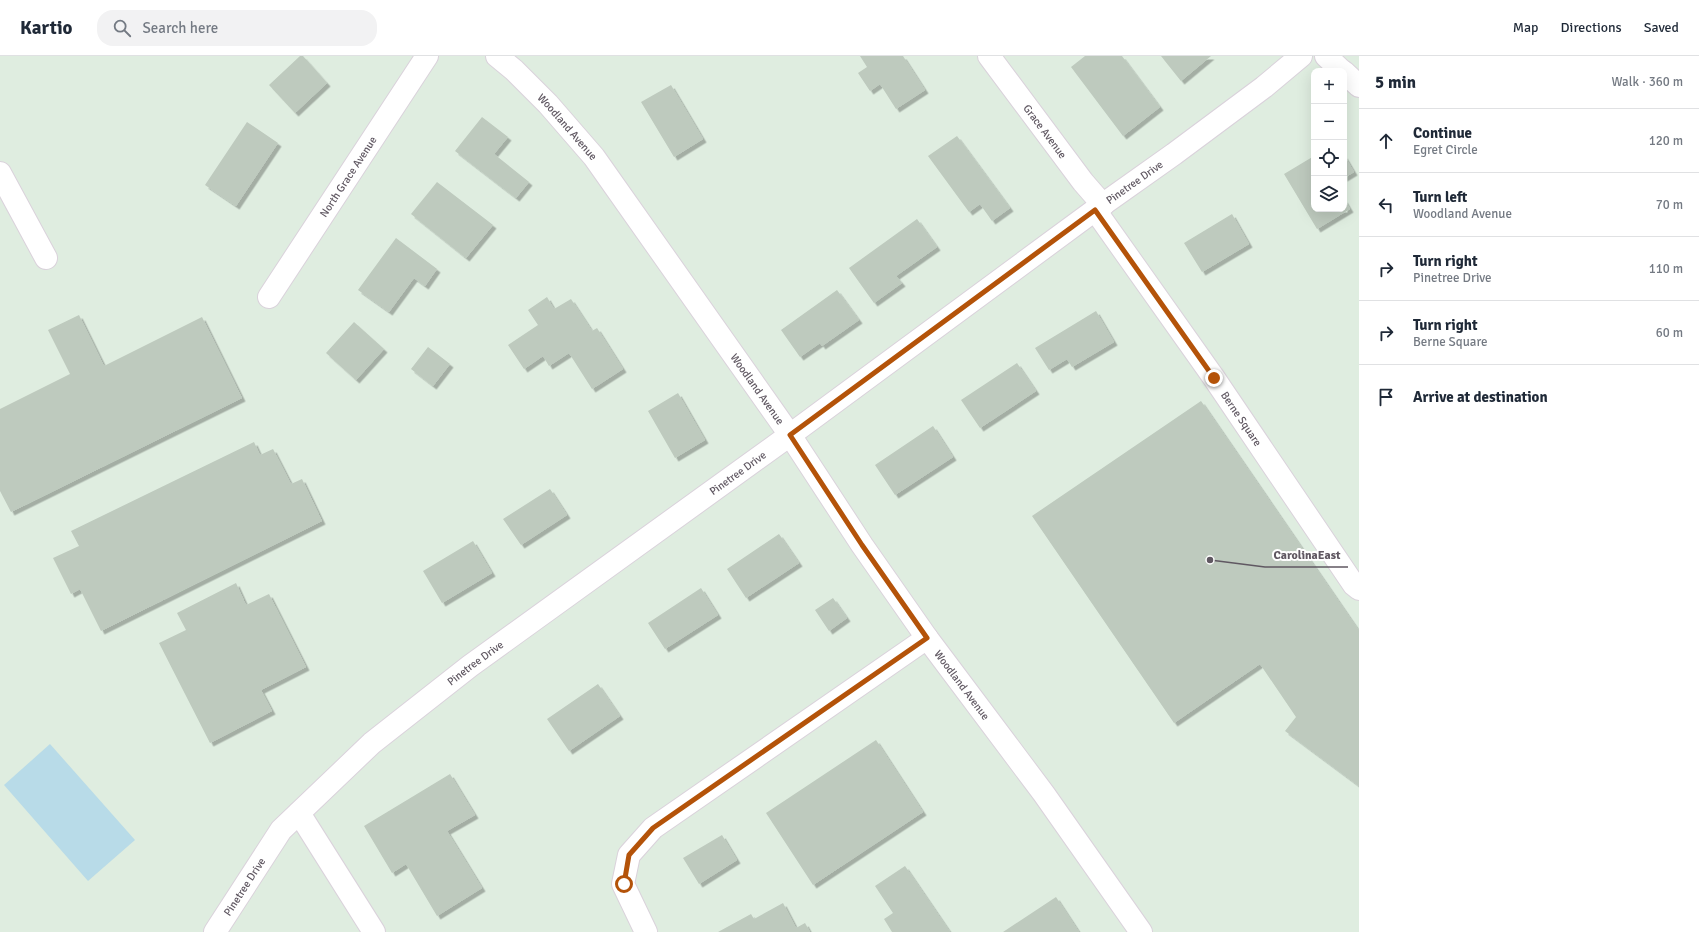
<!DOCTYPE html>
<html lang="en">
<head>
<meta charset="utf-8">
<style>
  :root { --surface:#fff; --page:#f2f2f3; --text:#1f2937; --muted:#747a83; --line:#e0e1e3 }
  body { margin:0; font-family:Signika,sans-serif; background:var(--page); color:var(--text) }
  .controls { position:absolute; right:12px; top:12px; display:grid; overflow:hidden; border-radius:8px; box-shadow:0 4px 16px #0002 }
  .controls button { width:36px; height:36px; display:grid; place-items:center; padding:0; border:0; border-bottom:1px solid var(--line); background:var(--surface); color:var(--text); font:20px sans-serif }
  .stop { position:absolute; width:12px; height:12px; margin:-9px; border:3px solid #b45309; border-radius:50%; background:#fff }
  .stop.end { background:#b45309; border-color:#fff; box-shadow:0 1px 4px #0008 }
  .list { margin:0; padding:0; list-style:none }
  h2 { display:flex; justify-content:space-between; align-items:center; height:52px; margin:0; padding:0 16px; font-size:17px }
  h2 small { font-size:13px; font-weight:400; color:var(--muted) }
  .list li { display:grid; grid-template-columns:26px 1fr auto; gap:12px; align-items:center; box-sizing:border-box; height:64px; padding:0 16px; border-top:1px solid var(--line) }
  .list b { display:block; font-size:15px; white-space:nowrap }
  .list p { margin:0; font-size:13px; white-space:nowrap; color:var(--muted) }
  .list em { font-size:13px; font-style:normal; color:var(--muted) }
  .icon { flex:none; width:22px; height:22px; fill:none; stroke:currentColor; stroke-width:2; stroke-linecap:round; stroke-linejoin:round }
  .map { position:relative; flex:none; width:1359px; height:876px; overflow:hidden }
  header { display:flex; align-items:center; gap:24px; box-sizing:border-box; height:56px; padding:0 20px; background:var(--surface); border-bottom:1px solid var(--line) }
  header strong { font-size:19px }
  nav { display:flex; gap:22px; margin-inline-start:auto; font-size:14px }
  .search { width:280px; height:36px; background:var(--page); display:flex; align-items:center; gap:10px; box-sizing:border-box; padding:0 14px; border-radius:16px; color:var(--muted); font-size:15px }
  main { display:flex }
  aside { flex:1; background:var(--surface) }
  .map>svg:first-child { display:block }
  .green { fill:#b8dbe8 }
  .building { fill:#becabe; filter:url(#shadow) }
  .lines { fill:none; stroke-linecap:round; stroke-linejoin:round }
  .minor-casing { stroke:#dad2db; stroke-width:24 }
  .minor { stroke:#fff; stroke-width:22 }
  .route { stroke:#b45309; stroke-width:5 }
  .labels { text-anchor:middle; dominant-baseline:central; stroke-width:4; stroke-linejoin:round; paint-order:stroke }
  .street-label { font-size:11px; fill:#605862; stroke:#fff }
  .leader { fill:none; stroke:#605862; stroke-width:1.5 }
  .callout-dot { fill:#605862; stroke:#fff; stroke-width:1.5 }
  .callout-label { font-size:12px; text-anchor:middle; font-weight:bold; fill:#605862; stroke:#fff; stroke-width:4; stroke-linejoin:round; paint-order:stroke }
</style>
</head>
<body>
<header>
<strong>Kartio</strong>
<div class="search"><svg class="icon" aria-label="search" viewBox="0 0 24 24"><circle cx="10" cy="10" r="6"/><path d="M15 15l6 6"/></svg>Search here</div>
<nav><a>Map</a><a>Directions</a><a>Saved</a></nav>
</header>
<main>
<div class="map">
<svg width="1359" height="876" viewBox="0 0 1359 876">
  <defs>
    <filter id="shadow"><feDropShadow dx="3.5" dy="3.5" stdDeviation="0" flood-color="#0004"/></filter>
  </defs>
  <rect width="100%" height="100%" fill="#dfede0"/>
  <path class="green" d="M50,688L135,784L88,825L4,729Z"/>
  <path class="building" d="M300,0H303L327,27L295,57L269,29Z
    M860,0H903L925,34L896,53L880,28L870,35L858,17L867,11Z
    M1085,0H1122L1160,51L1123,80L1071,11Z
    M1161,0H1211L1181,25Z
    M671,29L703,83L674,101L641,46Z
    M482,61L508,81L494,98L529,126L516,142L455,95Z
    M247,66L278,87L236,150L205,129Z
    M957,80L1010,152L992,165L980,148L969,156L928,100Z
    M1344,99L1354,116L1344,122Z
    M1314,100V153H1344V143L1350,153L1317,173L1284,118Z
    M437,126L493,169L466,202L411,158Z
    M1232,158L1249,188L1202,216L1184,187Z
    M917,163L937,191L896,220L902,227L874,247L849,212Z
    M396,182L437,213L425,230L414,222L389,256L358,234Z
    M837,234L859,264L822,290L820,287L800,301L781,274Z
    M547,241L554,253L571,243L592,275L597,272L623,313L592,333L569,297L549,310L543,300L524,313L508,289L538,269L528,254Z
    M1096,255L1114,286L1072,311L1067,303L1049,314L1035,292Z
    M79,259L104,310L202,261L242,342L11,456L0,435V353L70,318L48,274Z
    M354,266L384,293L356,324L326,297Z
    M428,291L450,308L433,330L411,313Z
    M1017,307L1036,335L980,372L961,344Z
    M678,337L705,384L675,402L648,355Z
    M1201,345L1359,575V730L1285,675L1296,661L1260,608L1174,667L1032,460Z
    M933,370L953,401L895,439L875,409Z
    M254,386L260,399L273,393L291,428L302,423L322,465L101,575L80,533L71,538L53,502L79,490L71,475Z
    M550,433L567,459L521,489L503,463Z
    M779,478L799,507L746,542L727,513Z
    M473,485L492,517L442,547L423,515Z
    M236,527L246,549L269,538L306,611L261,634L272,655L210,687L159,587L186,574L177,557Z
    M701,532L718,559L665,593L648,567Z
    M833,542L847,562L829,575L815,554Z
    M598,628L620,660L569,695L547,663Z
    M876,684L923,756L813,829L766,757Z
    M450,718L475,759L447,775L482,832L437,860L406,808L392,817L364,770Z
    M722,779L737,804L699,828L683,802Z
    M905,810L950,876H892L884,863L893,857L875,830Z
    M1056,841L1079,876H1003Z
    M783,847L796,872L805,867L810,876H718L751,858L754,863Z"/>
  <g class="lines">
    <defs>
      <g id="minor">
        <path id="s1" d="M497,0L514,14L548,48L594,101L790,379L862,489L927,582L1044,738L1141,876"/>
        <path id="s2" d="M989,0L1083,126L1103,149"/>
        <path d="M1326,0L1342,15"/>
        <path d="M1344,16L1359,30"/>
        <path d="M0,117L46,202"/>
        <path id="s3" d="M1095,154L1214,322L1354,529L1359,533"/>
        <path id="s4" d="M269,241L427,0"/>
        <path d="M299,757L374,876"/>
        <path id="s5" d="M215,876L281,774L372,687L470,610L790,379L1095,154L1174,98L1264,31L1301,0"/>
        <path d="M646,876L623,828L629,799L653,772L927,582"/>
      </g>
    </defs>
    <use href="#minor" class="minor-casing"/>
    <use href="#minor" class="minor"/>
  </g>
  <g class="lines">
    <path class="route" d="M624,828L629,799L653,772L927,582L862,489L790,379L1095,154L1214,322"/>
  </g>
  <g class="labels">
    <g class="street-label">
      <text stroke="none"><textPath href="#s1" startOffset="100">Woodland Avenue</textPath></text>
      <text stroke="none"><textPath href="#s2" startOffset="94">Grace Avenue</textPath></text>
      <text stroke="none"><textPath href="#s4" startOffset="144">North Grace Avenue</textPath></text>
      <text stroke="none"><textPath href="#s5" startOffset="1194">Pinetree Drive</textPath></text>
      <text stroke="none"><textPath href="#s1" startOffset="424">Woodland Avenue</textPath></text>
      <text stroke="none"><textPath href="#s3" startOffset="255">Berne Square</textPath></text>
      <text stroke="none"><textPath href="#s5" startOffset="702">Pinetree Drive</textPath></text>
      <text stroke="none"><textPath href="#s5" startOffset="378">Pinetree Drive</textPath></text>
      <text stroke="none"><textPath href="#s1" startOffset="784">Woodland Avenue</textPath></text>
      <text stroke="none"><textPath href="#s5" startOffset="54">Pinetree Drive</textPath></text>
    </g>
  </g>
  <path class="leader" d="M1210 504L1265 511H1348"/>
  <circle class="callout-dot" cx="1210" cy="504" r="4"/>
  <g class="callout-label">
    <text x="1307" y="503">CarolinaEast</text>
  </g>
</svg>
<div class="controls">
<button>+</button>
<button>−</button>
<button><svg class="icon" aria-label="locate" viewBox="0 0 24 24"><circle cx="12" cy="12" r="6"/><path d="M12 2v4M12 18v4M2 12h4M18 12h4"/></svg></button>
<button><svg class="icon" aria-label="layers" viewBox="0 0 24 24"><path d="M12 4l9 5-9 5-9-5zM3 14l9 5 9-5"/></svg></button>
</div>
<div class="stop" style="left:624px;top:828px"></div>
<div class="stop end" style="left:1214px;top:322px"></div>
</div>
<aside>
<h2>5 min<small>Walk · 360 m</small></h2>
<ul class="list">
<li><svg class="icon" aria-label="ahead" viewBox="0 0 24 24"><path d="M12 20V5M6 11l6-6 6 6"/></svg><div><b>Continue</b><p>Egret Circle</p></div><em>120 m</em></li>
<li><svg class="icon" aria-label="left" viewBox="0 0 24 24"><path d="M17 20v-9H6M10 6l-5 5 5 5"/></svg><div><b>Turn left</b><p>Woodland Avenue</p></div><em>70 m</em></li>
<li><svg class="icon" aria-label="right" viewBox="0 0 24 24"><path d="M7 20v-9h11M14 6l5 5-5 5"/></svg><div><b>Turn right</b><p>Pinetree Drive</p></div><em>110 m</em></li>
<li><svg class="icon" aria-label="right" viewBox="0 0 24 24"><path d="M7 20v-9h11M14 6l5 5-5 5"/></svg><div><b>Turn right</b><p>Berne Square</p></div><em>60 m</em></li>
<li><svg class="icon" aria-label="arrive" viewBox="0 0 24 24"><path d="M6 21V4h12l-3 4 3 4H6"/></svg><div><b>Arrive at destination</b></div></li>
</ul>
</aside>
</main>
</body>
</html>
